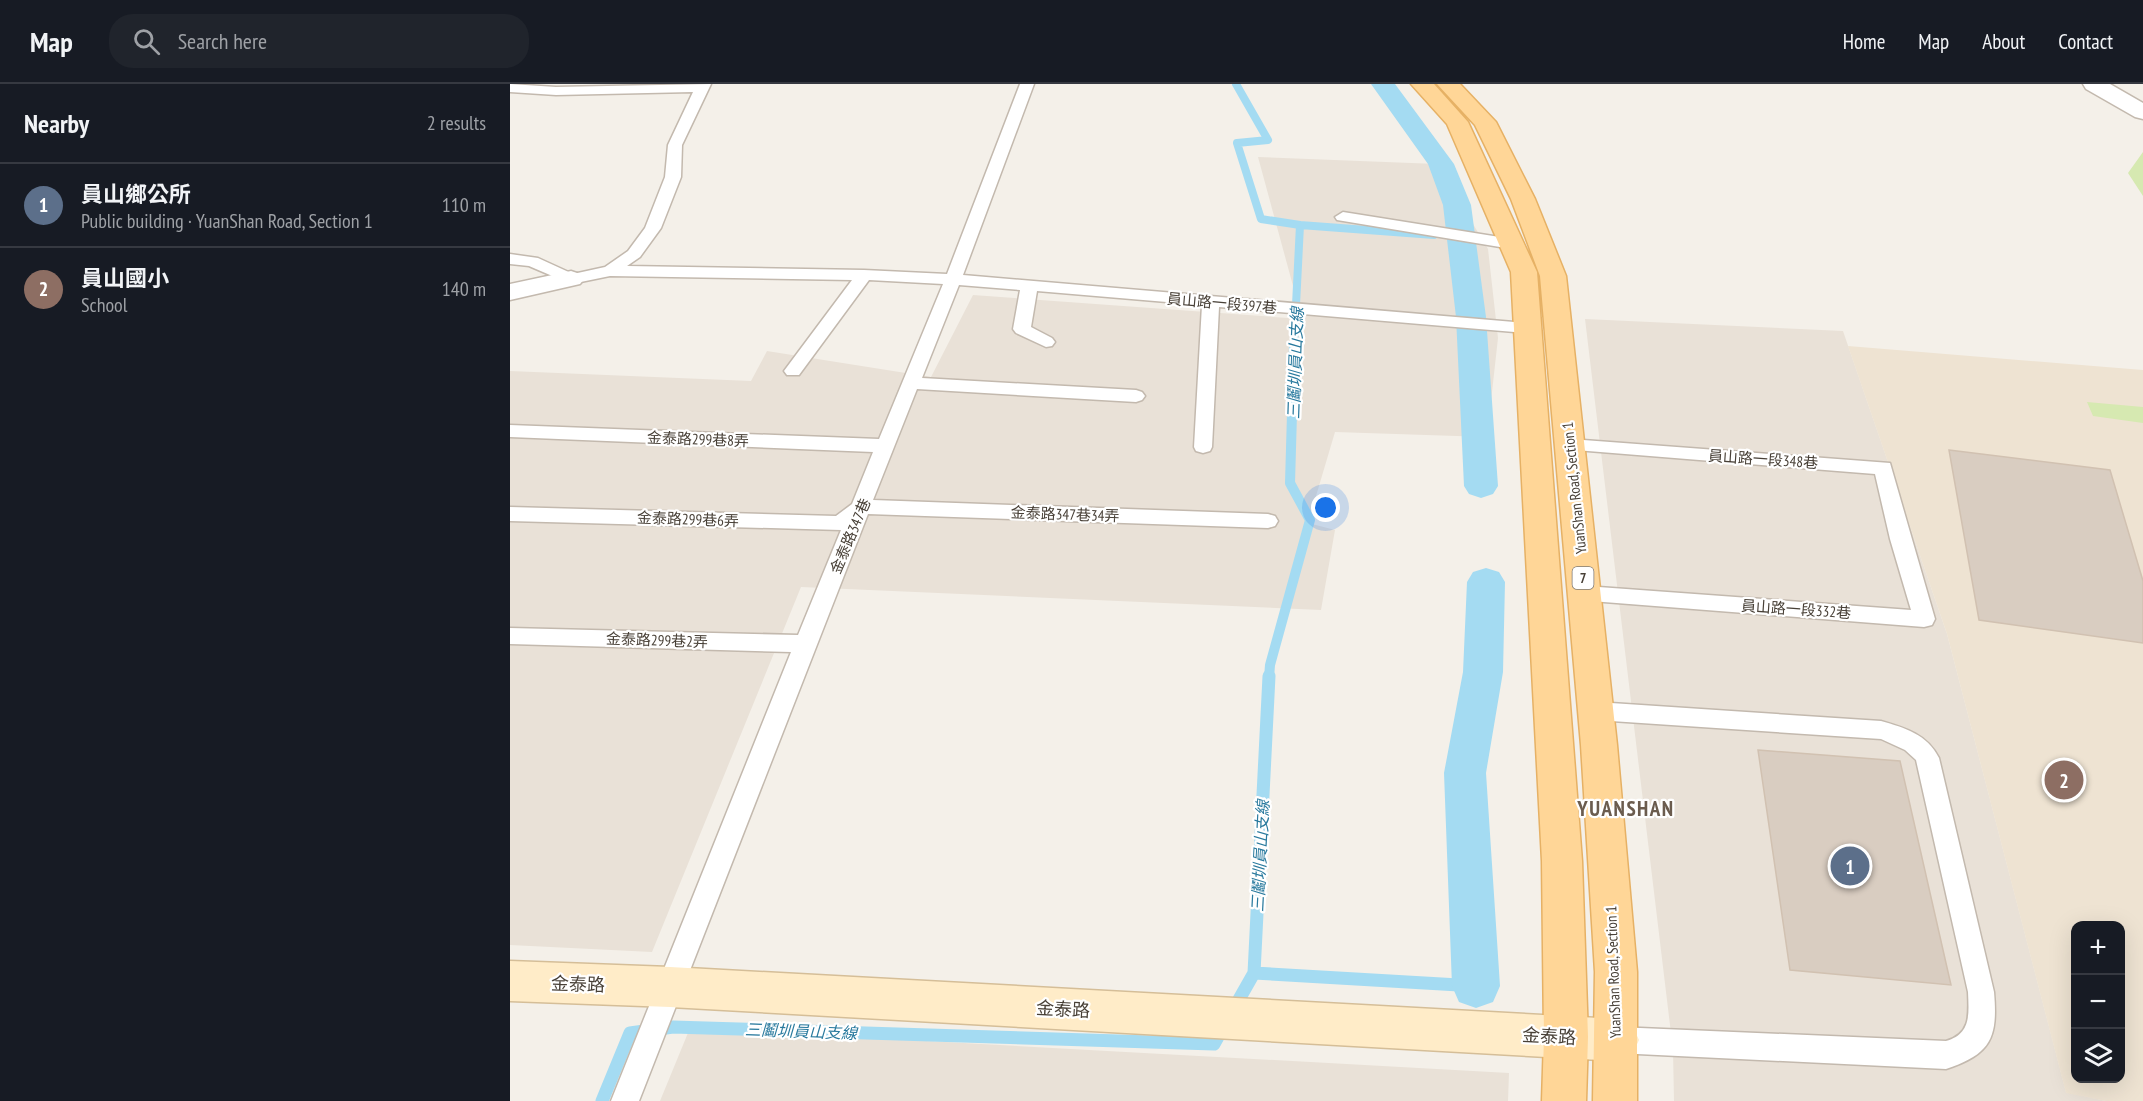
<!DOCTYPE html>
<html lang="en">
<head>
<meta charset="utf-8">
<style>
  :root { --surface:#171b24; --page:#20242c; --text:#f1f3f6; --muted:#9ea1a6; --line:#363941; --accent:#b45309 }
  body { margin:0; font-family:"PT Sans Narrow","Noto Sans TC",sans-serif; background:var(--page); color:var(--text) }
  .controls { position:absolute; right:18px; bottom:18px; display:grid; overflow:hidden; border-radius:12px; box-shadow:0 6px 24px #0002 }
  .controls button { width:54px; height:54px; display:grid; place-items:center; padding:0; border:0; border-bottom:2px solid var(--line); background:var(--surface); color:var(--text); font:30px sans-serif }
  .you { position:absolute; left:816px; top:424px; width:21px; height:21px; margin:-15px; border:4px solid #fff; border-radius:50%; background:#1a73e8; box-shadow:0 0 0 9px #1a73e833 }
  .badge { display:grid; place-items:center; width:39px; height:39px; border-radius:50%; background:var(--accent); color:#fff; font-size:20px; font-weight:700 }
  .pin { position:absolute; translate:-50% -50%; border:3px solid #fff; box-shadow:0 2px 6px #0006 }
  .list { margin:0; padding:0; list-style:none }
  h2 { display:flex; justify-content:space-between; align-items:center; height:78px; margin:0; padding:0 24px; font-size:26px }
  h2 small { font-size:20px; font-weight:400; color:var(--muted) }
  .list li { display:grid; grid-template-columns:39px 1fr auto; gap:18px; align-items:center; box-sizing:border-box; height:84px; padding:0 24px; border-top:2px solid var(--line) }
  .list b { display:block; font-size:22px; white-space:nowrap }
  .list p { margin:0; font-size:20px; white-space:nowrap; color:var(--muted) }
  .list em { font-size:20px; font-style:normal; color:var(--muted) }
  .icon { flex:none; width:33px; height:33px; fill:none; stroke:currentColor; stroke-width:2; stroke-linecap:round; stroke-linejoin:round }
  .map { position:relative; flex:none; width:1633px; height:1017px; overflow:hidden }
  header { display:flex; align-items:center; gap:36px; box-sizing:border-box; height:84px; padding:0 30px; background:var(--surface); border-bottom:2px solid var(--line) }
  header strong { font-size:28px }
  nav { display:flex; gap:33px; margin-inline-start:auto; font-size:21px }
  .search { width:420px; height:54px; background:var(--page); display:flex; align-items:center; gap:15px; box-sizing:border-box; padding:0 21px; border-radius:24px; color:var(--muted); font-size:22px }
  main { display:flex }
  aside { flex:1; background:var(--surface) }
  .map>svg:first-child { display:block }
  .residential { fill:#e9e1d7 }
  .education { fill:#eee3d2; fill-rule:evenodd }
  .green { fill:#d6e9b1 }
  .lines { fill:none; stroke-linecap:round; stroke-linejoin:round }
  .stream-far2 { stroke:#a4dbf2; stroke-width:8 }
  .stream-far1 { stroke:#a4dbf2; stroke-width:10 }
  .stream { stroke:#a4dbf2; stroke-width:13 }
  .canal { fill:#a4dbf2; fill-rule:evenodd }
  .building { fill:#d9cdc1; stroke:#d1c1b1; stroke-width:1.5 }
  .lane-casing { stroke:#c3b9ae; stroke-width:3 }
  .street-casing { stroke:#c3b9ae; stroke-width:3 }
  .secondary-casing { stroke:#d5be98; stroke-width:3 }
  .primary-casing { stroke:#e6b165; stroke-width:3 }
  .lane { fill:#fff; fill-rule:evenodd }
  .street { fill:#fff; fill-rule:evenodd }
  .secondary { fill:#ffecc8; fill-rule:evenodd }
  .primary { fill:#ffd697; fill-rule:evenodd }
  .labels { text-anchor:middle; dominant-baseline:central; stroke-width:4.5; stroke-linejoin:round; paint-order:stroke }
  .shield { fill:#fff; stroke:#7f7973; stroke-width:1.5 }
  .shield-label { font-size:14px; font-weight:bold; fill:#484037 }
  .street-label { font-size:15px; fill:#484037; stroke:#fff }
  .water-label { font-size:16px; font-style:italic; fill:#297a9e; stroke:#fff }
  .near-street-label { font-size:18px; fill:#484037; stroke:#fff }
  .district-label { font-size:21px; font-weight:bold; letter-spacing:1.5px; fill:#6b5c4e; stroke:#fff }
</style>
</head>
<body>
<header>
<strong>Map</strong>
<div class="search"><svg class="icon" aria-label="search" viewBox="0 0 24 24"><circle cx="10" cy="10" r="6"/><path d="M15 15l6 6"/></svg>Search here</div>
<nav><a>Home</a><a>Map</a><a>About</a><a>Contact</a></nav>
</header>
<main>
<aside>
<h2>Nearby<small>2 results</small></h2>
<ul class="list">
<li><span class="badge" style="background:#5c6f8a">1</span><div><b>員山鄉公所</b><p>Public building · YuanShan Road, Section 1</p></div><em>110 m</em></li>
<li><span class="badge" style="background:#8d6e63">2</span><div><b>員山國小</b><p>School</p></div><em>140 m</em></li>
</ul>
</aside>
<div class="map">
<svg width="1633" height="1017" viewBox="0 0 1633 1017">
  <rect width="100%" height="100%" fill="#f4f0e9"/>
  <path class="residential" d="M748,73L927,80L978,165L988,254L977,353L825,348L798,439L825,446L811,526L291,503L142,868L0,861V287L241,297L257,267L421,293L463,211L792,235Z
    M1075,235L1333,247L1437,550L1556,1008L1596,1017H1164L1163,966Z
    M180,944L999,989L998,1017H150Z"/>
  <path class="education" d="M1338,262L1633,286V1017H1596L1556,1009L1437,550ZM1566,842H1610V994H1566Z"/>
  <path class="green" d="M1633,68V112L1618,89Z
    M1577,318L1633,323V339L1583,332Z"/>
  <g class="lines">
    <path class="stream-far2" d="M726,0L758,56L727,59L751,135L790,141L784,261
      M790,141L924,151"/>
    <path class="stream-far1" d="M759,594L760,581L800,436L780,399L784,260"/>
    <path class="stream" d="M744,889L966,902
      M723,926L744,889L759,592
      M92,1017L120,949L163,943L704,960L714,942"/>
    <path class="canal" d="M861,0H885L944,80L961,121L976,233L988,402L983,410L971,414L959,410L954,402L946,233L933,121L918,80Z
      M976,484L989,488L995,498L993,588L976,689L990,902L983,918L966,924L949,918L942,902L934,689L953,588L957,498L963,488Z"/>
  </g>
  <path class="building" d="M1439,366L1600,386L1633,497V559L1469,536Z
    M1248,666L1390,677L1441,901L1280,886Z"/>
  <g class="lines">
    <defs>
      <path id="lane" d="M0,0L46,3L201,0L172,61L171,93L151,144L130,173L117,182L354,186L437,190L510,0H524L453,191L1017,239L1023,240L1026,244L1023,248L1017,249L709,223L702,363L700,367L693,369L686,367L684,363L692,221L527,207L521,243L542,254L545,258L542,262L536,263L506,249L503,245L510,206L449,201L412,294L626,306L632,308L635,312L632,316L626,318L407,305L363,416L758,430L765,432L768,437L765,442L758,444L358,430L129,1017H101L281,568L0,560V544L288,551L331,446L0,437V423L326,432L342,420L363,368L0,353V341L369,355L433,200L359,196L289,291H277L274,287L342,196L100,192L61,200L19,182L0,180V170L28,174L63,190L95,183L118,167L135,144L155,93L158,61L183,8L46,11L0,8Z
        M833,128L1002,155L1010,160L1002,165L827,136L825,133Z
        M1060,355L1380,379L1425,535L1422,541L1414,543L1068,516L1064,510L1068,504L1075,502L1401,526L1380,455L1365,390L1053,365L1051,361L1053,357Z
        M1086,618L1371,637C1395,644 1417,650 1429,674L1484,908C1488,954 1481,970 1436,985L1107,969L1097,965L1093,956L1097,947L1107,943L1436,957C1461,950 1459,931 1458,908L1406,676L1395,666L1371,655L1086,636L1078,633L1075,627L1078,621Z"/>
      <path id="street" d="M1573,0H1600L1633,19V35L1625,33L1576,5Z
        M61,187L70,190L74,195L70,200L0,216V200Z"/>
      <path id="secondary" d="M0,877L160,883L1107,935L1122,941L1129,956L1122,971L1107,977L160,923L0,917Z"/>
      <path id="primary" d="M901,0H924L958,38L1027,188L1072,777L1078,953L1076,1017H1032L1034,953L1032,777L1001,188L937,40Z
        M927,0H950L986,38L1025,115L1056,192L1107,661L1127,888V1017H1083L1085,888L1071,661L1030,192L1001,115L965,41Z"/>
    </defs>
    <use href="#lane" class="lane-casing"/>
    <use href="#street" class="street-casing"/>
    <use href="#secondary" class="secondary-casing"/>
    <use href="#primary" class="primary-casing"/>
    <use href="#lane" class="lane"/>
    <use href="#street" class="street"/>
    <use href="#secondary" class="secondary"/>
    <use href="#primary" class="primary"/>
  </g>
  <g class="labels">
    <rect class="shield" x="1062.5" y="483" width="21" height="22" rx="4.5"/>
    <g class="shield-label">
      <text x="1073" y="494">7</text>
    </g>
    <g class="street-label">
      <text transform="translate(712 219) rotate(5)">員山路一段397巷</text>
      <text transform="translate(188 355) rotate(2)">金泰路299巷8弄</text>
      <text transform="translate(1253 375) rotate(4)">員山路一段348巷</text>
      <text transform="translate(1064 404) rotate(-96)">YuanShan Road, Section 1</text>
      <text transform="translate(555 430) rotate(2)">金泰路347巷34弄</text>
      <text transform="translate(178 435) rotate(2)">金泰路299巷6弄</text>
      <text transform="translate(340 452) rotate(-67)">金泰路347巷</text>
      <text transform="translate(1286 525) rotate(4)">員山路一段332巷</text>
      <text transform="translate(147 556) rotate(2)">金泰路299巷2弄</text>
      <text transform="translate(1103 888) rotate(-92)">YuanShan Road, Section 1</text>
    </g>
    <g class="water-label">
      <text transform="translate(785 279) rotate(-88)">三鬮圳員山支線</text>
      <text transform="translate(750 772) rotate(-87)">三鬮圳員山支線</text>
      <text transform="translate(291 947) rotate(2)">三鬮圳員山支線</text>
    </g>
    <g class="near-street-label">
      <text transform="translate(68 900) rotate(2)">金泰路</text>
      <text transform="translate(553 925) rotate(3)">金泰路</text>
      <text transform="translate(1039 952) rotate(3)">金泰路</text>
    </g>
    <g class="district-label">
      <text x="1116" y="724">YUANSHAN</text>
    </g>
  </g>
</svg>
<div class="controls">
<button>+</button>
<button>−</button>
<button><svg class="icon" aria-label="layers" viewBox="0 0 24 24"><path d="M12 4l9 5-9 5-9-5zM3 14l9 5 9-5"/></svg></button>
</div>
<div class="you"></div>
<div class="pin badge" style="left:1340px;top:782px;background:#5c6f8a">1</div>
<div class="pin badge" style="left:1554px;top:696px;background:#8d6e63">2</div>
</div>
</main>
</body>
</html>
